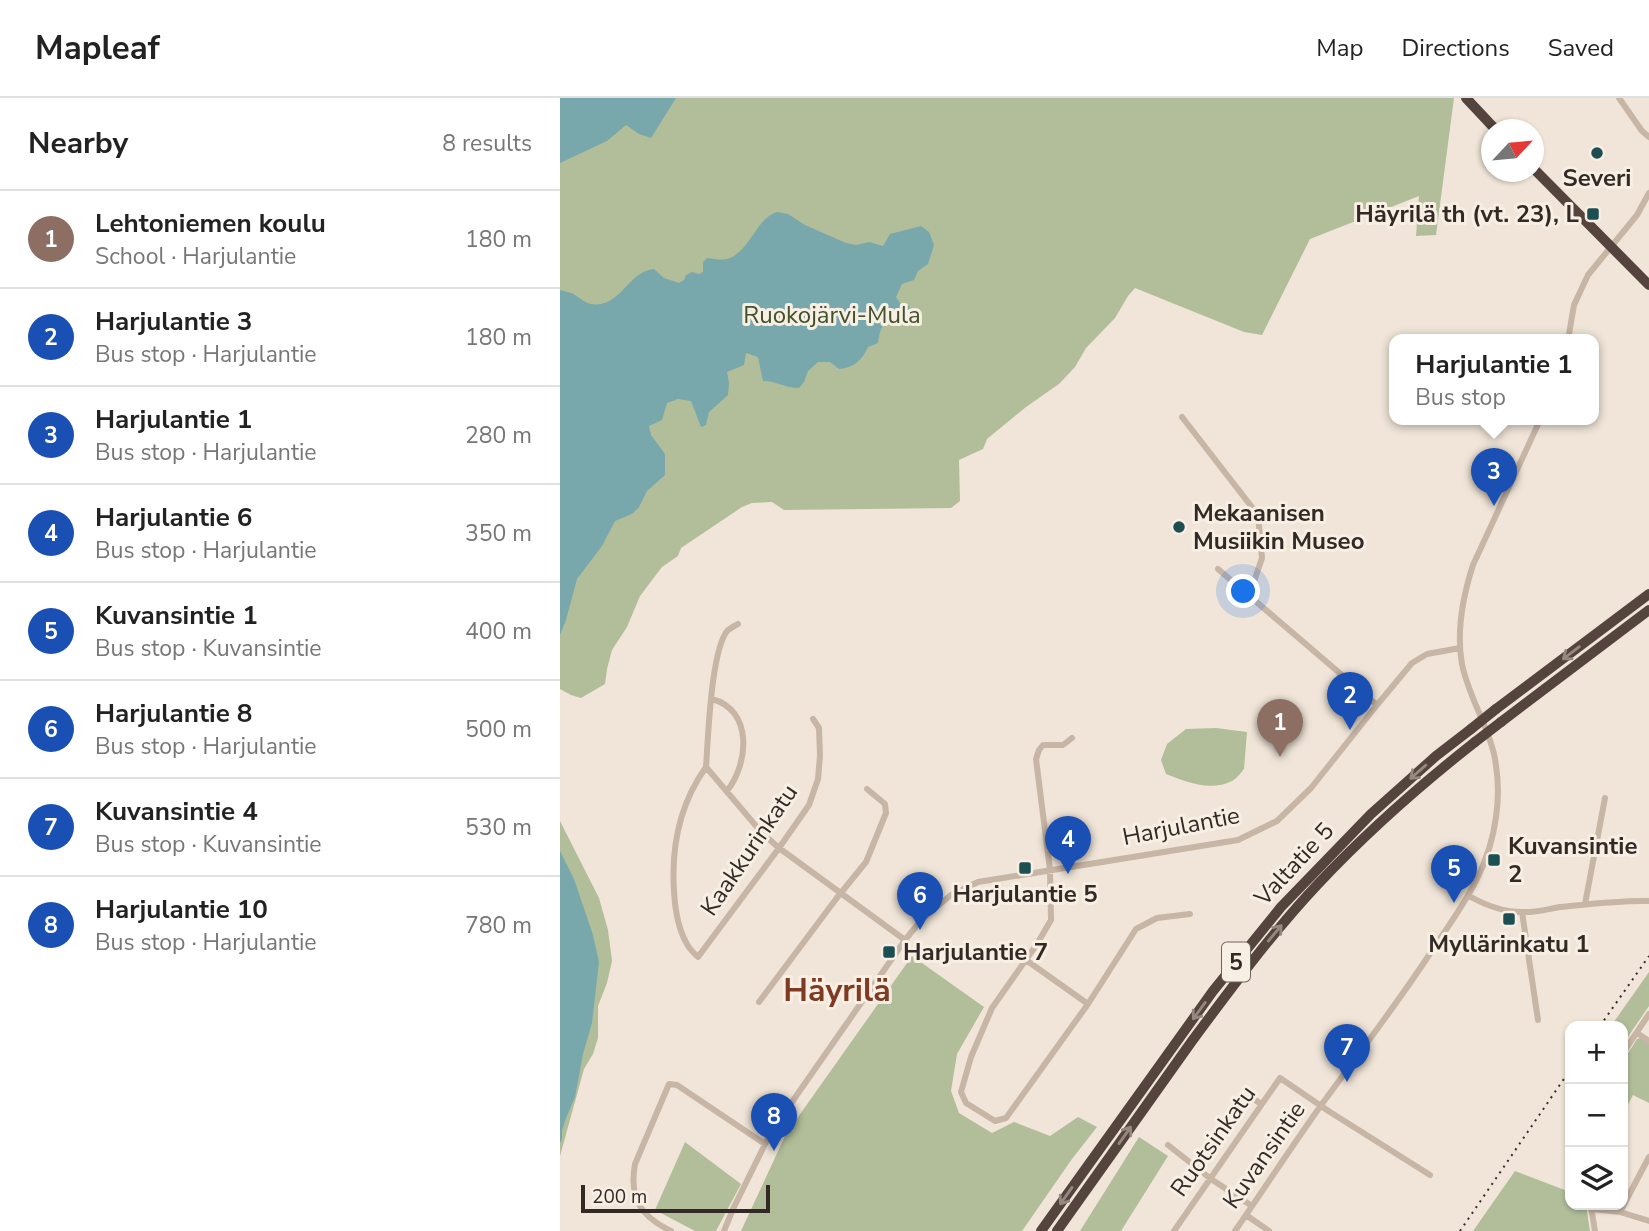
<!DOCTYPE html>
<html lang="en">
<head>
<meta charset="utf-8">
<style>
  :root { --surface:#fff; --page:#f2f2f2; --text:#222; --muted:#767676; --line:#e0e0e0; --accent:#7c3aed }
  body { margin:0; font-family:"Nunito Sans",sans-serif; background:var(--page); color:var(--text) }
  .controls { position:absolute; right:21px; bottom:21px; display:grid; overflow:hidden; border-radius:14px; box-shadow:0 2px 5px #0004 }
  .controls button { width:63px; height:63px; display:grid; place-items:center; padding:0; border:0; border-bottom:2px solid var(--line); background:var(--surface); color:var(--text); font:35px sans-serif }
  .compass { position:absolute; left:921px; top:21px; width:63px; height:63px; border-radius:50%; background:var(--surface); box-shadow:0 2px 5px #0004; rotate:64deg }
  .scale { position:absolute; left:21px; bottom:18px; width:189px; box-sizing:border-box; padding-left:7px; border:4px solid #332a26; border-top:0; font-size:19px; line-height:24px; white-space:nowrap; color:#332a26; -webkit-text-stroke:5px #f8efe4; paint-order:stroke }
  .you { position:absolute; left:684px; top:494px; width:24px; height:24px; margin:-18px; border:5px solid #fff; border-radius:50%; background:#1a73e8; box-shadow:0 0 0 10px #1a73e833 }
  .badge { display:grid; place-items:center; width:46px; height:46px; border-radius:50%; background:var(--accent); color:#fff; font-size:23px; font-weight:700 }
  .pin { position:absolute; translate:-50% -58px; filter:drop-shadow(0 2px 4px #0008) }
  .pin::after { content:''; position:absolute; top:37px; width:24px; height:21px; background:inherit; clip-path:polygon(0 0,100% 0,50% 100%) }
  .popup { position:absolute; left:829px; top:236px; width:210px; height:91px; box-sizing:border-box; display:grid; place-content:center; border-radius:14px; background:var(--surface); filter:drop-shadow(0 2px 5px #0005); font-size:23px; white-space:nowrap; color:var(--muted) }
  .popup b { font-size:26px; color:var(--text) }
  .popup::after { content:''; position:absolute; left:50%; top:100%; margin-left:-14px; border:14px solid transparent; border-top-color:var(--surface) }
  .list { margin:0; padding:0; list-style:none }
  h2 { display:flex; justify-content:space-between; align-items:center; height:91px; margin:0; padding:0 28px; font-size:30px }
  h2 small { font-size:23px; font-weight:400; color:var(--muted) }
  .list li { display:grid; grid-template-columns:46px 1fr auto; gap:21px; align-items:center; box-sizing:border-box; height:98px; padding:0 28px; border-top:2px solid var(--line) }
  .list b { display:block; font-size:26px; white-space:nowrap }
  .list p { margin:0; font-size:23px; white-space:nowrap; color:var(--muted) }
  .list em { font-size:23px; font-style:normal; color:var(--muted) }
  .icon { flex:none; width:38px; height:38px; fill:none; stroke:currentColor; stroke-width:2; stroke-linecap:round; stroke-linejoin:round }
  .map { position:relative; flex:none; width:1089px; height:1133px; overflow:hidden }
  header { display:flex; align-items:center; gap:42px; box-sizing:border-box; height:98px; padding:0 35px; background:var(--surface); border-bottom:2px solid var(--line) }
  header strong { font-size:33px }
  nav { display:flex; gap:38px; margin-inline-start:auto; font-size:24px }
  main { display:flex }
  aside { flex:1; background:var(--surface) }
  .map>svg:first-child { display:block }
  .green { fill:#b1be99 }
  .water { fill:#78a8ab }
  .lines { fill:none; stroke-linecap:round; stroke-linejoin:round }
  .minor { stroke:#c7b5a5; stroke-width:6 }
  .highway { stroke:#54443d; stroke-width:10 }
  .rail { stroke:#332a26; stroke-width:2; stroke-dasharray:2 5; stroke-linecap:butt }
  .highway-bridge { stroke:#54443d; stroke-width:10 }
  .oneway { stroke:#968880 }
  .poi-dot { fill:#1d4e52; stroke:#f8efe4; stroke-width:2.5 }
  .labels { text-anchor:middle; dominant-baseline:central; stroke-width:6; stroke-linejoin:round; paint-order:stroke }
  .shield { fill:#f8efe4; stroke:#6e655f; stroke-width:2 }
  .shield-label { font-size:23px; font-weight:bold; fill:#332a26 }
  .poi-label { font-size:24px; font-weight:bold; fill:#332a26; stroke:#f8efe4 }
  .park-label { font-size:24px; fill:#42502b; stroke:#f8efe4 }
  .street-label { font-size:24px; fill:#332a26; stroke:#f8efe4 }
  .district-label { font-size:32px; font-weight:bold; fill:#7e3a22; stroke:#f8efe4 }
</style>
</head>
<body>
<header>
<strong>Mapleaf</strong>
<nav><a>Map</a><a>Directions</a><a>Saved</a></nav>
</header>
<main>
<aside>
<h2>Nearby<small>8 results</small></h2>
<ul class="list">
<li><span class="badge" style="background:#8d6e63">1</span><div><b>Lehtoniemen koulu</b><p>School · Harjulantie</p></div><em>180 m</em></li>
<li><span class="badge" style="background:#1a4fb4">2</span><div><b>Harjulantie 3</b><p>Bus stop · Harjulantie</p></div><em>180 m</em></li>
<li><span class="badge" style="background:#1a4fb4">3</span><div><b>Harjulantie 1</b><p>Bus stop · Harjulantie</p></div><em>280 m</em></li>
<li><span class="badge" style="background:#1a4fb4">4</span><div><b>Harjulantie 6</b><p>Bus stop · Harjulantie</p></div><em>350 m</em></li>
<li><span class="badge" style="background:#1a4fb4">5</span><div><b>Kuvansintie 1</b><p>Bus stop · Kuvansintie</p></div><em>400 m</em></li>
<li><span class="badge" style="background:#1a4fb4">6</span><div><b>Harjulantie 8</b><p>Bus stop · Harjulantie</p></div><em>500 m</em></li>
<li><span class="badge" style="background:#1a4fb4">7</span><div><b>Kuvansintie 4</b><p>Bus stop · Kuvansintie</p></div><em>530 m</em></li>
<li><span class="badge" style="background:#1a4fb4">8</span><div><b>Harjulantie 10</b><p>Bus stop · Harjulantie</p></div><em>780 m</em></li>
</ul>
</aside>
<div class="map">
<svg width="1089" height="1133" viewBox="0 0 1089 1133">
  <rect width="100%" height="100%" fill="#f0e5d8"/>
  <path class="green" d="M0,0H894L876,137L856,138L859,98L750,141L702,237L684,234L575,190L568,198L555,220L526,250L515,269L499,286L466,309L427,341L423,351L399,362L400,403L391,410L224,412L212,404L192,405L182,409L121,450L118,458L102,469L80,498L67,529L52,552L47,571L45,586L21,600L11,597L0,591Z
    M656,630L687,634L684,671C681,675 676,681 672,683C650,694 627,684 606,676L601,662L607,646L626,631Z
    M0,723L39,800L48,832L52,863L47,885L38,908V940L33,956L24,971L0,1058Z
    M352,858L424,909L397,956L391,993L399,1015L432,1035L454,1024L490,1038L518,1019L537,1029L512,1061L462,1133H181L226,1036Z
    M1089,874V908L1063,946V928H1051Z
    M1081,940L1089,946V1005L1073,997L1063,1016V963L1077,941Z
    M579,1039L608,1058L561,1133H520Z
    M125,1044L181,1086L156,1133H135L95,1112Z
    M955,1073L1010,1094V1107H1026L1030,1133H913Z"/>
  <path class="water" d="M0,0H116L91,40L79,36L66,27L47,43L0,65Z
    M217,114L228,116L245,127L286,145L296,147L309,144L323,148L330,136L361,128L369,134L374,147L368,166L358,173L354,182L342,186L336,199L343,209L350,208L347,216C327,220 321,223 318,245L308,249C302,262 294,270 279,271L270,264H258L248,273L244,284L239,290C224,290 217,283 203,283L198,259L186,255L184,267L167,274L169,285L168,297L149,314L146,327L141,329L131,303L118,301L107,305L102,322L89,328L91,337L105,356V377L87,393L79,409L72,416L55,423L42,448L17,481L6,522L0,537V192C1,192 11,195 11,195C18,198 24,205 31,206C60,211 68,173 94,171L104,180L119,185L124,182L126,177L132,174L139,176L143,174V164L147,160C155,161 163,163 170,160C191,151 196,121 217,114Z
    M0,753L14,781L33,837L39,864L32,925L23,956L15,999L6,1020L2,1033V1041L0,1045Z"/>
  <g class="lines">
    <path class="minor" d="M1059,0L1082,33L1089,39
      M1008,242L1014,207L1028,177L1077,117L1089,95
      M622,319L698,417L702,460L689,498
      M658,471L817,607
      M178,526C174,528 171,530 168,532C151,550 148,642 146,669L202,735L219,750L345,842
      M152,601C193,612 189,665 167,693
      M512,640L503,647H483L479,652L476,661L490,772L491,822L477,846L432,910L411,959L401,994L406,1005L435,1023L446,1020L528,906L576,831L597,820L630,816
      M146,669C119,707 111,748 114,793C115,811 118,831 127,846C129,851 134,855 138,859L219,750L249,707L258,681L260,658L259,630L253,621
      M909,798C925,807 943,814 962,814C974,815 988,811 1000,809C1030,806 1060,802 1089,803
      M1025,806L1045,700
      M962,814L978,922
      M466,862L528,906
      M199,904L276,801L306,764L326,715L325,706L307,691
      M1077,935L1089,943
      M1063,955L1089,916
      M682,1007L690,998L701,1006
      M608,1047L651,1081L692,1108
      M1031,1109L1035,1133
      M1031,1111L1060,1114L1089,1123
      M1060,1114L1089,1059
      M686,1117L709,1133
      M111,1133C80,1118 69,1100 75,1066L109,986L117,987L205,1046
      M164,1133L173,1111L211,1034L345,842L363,820L391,797L418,784L678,742L717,723L751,690L817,607L852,565L867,556L900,550
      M614,1133L720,980L770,1014L870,1077
      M675,1133C704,1091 732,1048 762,1006C799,955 838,905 873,851C902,808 929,773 936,719C939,699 938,675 934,656C927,626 908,597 902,566C896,533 903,498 913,467L980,322"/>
    <path class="highway" d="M906,0L936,32
      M974,71L1089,187
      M936,611L1089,496
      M941,624L1089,512
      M481,1133L653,893L721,809L811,716L876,658L911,631
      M497,1133C542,1070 587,1006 632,943C672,889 712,835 758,786C806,735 859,688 915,644"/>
    <path class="rail" d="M1040,928L1089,858
      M900,1133L1010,972"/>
    <path class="highway-bridge" d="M911,631L936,611
      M915,644L941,624"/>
  </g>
  <defs><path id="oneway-shaft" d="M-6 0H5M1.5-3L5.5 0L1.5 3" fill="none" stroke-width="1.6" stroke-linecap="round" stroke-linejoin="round" transform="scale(1.75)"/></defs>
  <g class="oneway">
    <use href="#oneway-shaft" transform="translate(1011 555) rotate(143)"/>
    <use href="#oneway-shaft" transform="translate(858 674) rotate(139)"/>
    <use href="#oneway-shaft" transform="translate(715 835) rotate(-50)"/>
    <use href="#oneway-shaft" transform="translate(639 913) rotate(126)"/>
    <use href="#oneway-shaft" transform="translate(565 1037) rotate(-55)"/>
    <use href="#oneway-shaft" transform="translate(506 1098) rotate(125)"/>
  </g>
  <g class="poi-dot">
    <circle cx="1037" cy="55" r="7"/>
    <rect x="1026" y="109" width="14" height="14" rx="3.5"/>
    <circle cx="619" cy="429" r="7"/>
    <rect x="927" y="755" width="14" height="14" rx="3.5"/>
    <rect x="458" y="763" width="14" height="14" rx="3.5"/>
    <rect x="942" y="814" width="14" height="14" rx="3.5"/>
    <rect x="322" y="847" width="14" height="14" rx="3.5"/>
  </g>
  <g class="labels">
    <rect class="shield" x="662" y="844.5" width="28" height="39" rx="5"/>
    <g class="shield-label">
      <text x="676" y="864">5</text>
    </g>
    <g class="poi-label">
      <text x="1037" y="80">Severi</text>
      <text x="1019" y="116" text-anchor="end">Häyrilä th (vt. 23), L</text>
      <text x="633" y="415" text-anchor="start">Mekaanisen<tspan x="633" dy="28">Musiikin Museo</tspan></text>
      <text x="948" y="748" text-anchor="start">Kuvansintie<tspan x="948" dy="28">2</tspan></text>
      <text x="465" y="796">Harjulantie 5</text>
      <text x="949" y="846">Myllärinkatu 1</text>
      <text x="343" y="854" text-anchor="start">Harjulantie 7</text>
    </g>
    <g class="park-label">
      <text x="272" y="217">Ruokojärvi-Mula</text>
    </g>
    <g class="street-label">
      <text transform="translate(621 728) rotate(-11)">Harjulantie</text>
      <text transform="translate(189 752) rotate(-56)">Kaakkurinkatu</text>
      <text transform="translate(734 766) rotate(-47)">Valtatie 5</text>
      <text transform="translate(653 1043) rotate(-55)">Ruotsinkatu</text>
      <text transform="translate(704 1057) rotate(-55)">Kuvansintie</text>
    </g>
    <g class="district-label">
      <text x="277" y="892">Häyrilä</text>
    </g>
  </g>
</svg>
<div class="controls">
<button>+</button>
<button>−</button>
<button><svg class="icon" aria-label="layers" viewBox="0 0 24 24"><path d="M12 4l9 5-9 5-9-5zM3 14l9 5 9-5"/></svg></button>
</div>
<svg class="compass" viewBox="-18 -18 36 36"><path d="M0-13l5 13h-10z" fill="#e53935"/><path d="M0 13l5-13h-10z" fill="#767676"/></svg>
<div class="scale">200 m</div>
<div class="you"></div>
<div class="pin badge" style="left:720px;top:659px;background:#8d6e63">1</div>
<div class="pin badge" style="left:790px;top:632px;background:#1a4fb4">2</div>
<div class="pin badge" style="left:934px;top:408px;background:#1a4fb4">3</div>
<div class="popup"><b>Harjulantie 1</b>Bus stop</div>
<div class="pin badge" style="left:508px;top:776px;background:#1a4fb4">4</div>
<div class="pin badge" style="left:894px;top:805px;background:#1a4fb4">5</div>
<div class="pin badge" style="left:360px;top:832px;background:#1a4fb4">6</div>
<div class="pin badge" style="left:787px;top:984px;background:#1a4fb4">7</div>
<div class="pin badge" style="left:214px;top:1053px;background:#1a4fb4">8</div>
</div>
</main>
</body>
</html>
